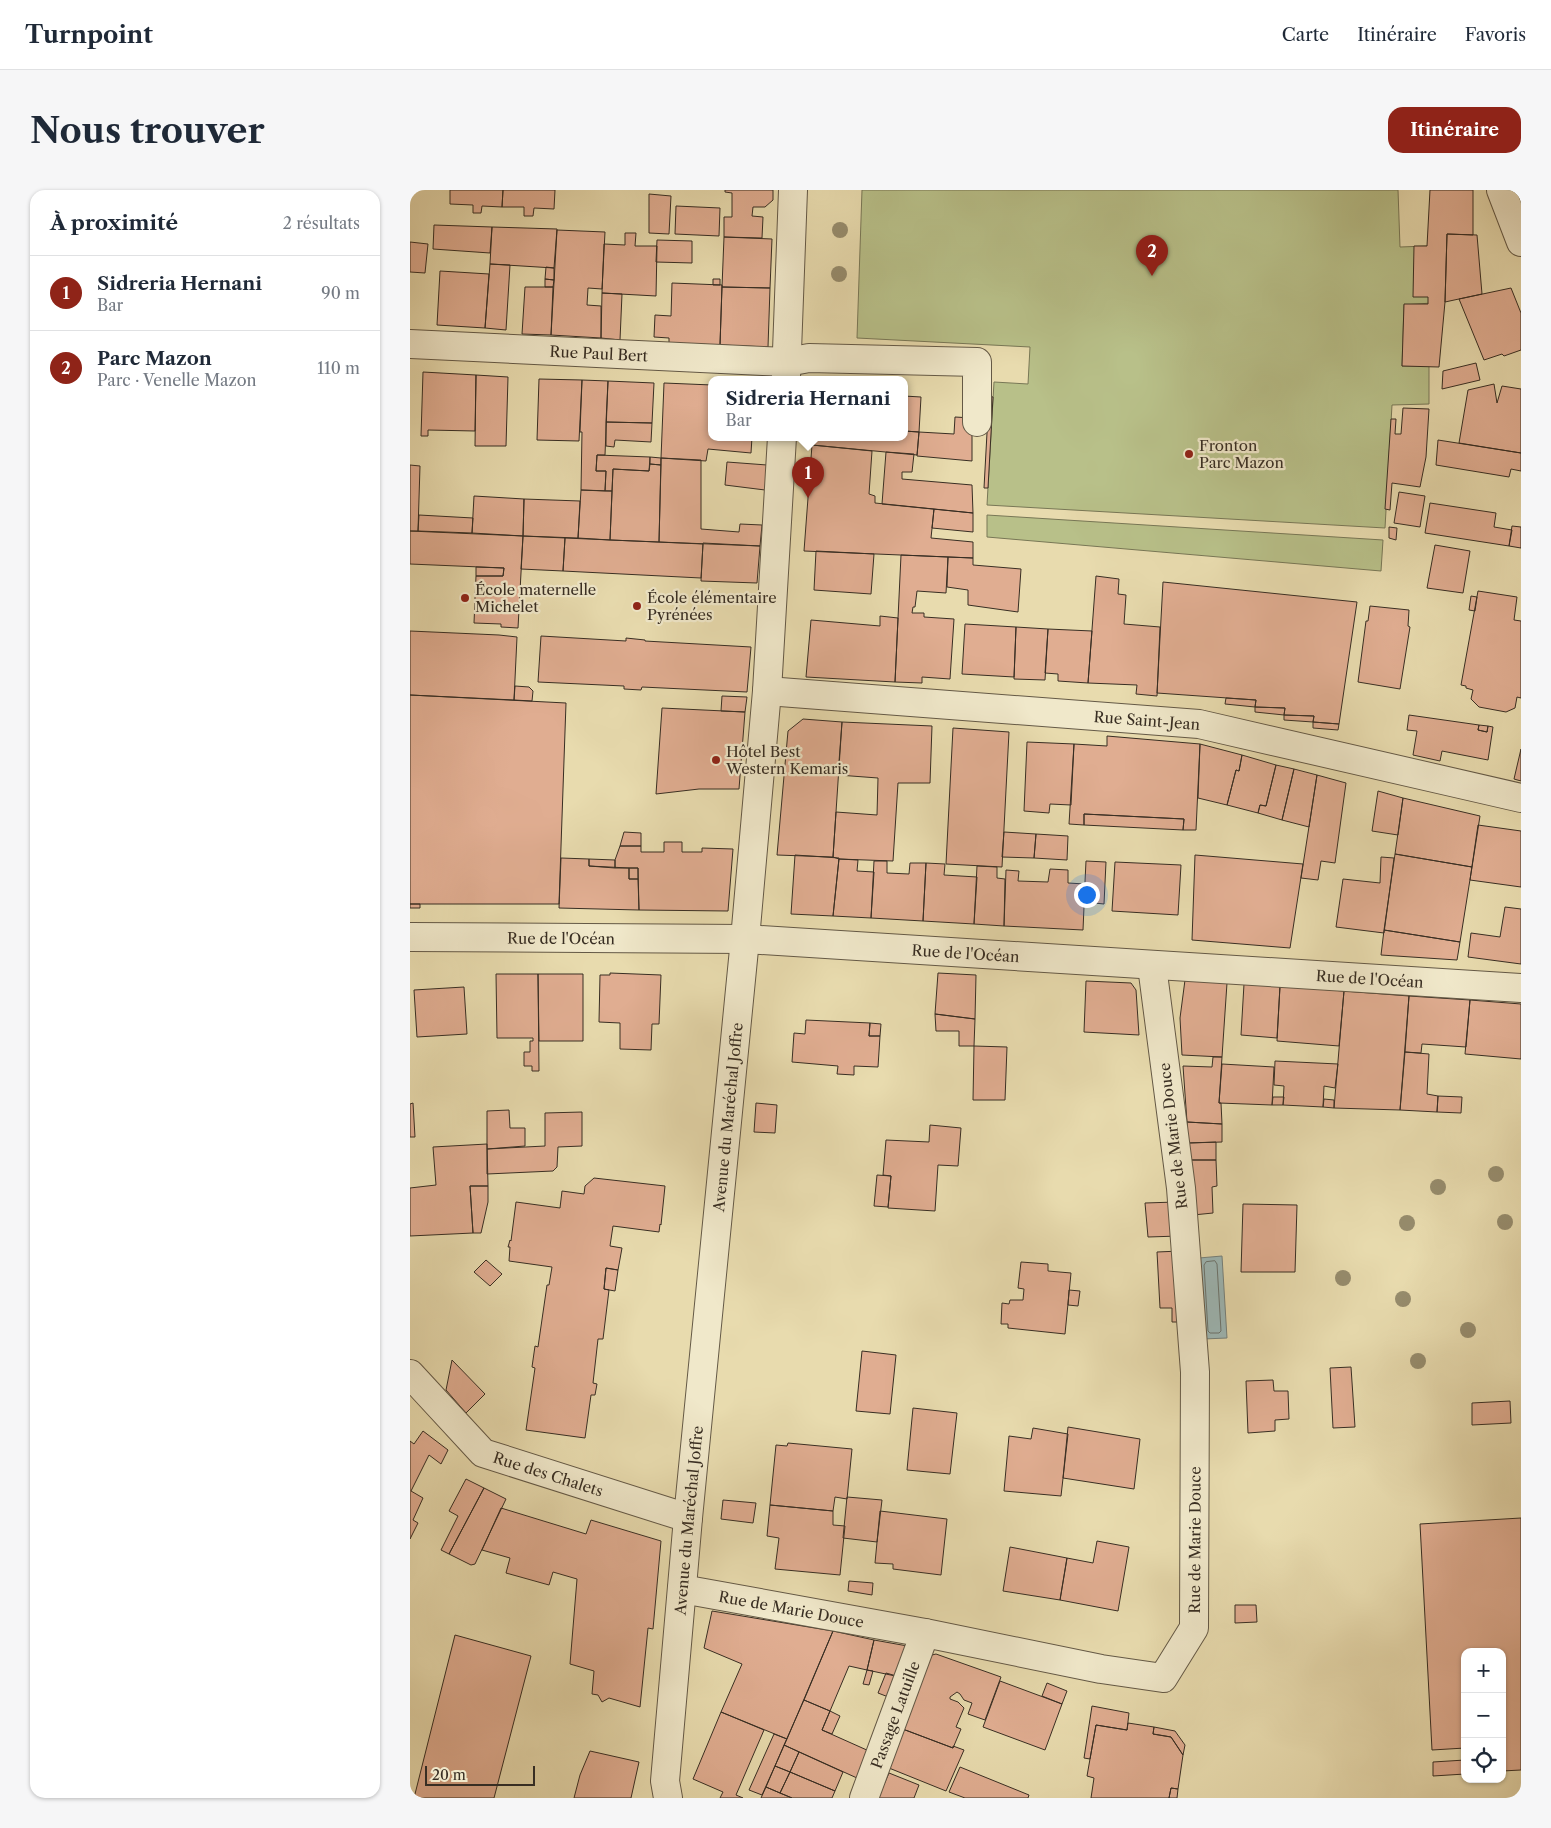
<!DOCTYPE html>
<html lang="fr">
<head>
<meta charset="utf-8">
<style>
  :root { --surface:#fff; --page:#f6f6f7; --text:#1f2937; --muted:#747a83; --line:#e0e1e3; --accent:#8f2418 }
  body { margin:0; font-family:"Libre Caslon Text",serif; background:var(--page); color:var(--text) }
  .controls { position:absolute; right:15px; bottom:15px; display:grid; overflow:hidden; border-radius:10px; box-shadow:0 1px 4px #0004 }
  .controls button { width:45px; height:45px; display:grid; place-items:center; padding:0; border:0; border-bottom:1px solid var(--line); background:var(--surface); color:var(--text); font:25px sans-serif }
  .scale { position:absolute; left:15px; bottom:12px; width:110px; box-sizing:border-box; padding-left:5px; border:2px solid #382e23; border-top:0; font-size:14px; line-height:18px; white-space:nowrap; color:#382e23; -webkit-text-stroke:4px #f0e8ca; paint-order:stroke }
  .you { position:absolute; left:676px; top:704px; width:18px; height:18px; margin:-12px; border:4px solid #fff; border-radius:50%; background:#1a73e8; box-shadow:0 0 0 8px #1a73e833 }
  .badge { display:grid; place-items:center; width:32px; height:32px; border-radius:50%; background:var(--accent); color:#fff; font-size:16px; font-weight:700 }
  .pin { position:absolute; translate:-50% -41px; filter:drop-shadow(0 1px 2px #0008) }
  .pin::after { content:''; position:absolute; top:26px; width:18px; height:15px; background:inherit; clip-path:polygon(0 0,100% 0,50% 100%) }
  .popup { position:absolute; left:298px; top:186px; width:200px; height:65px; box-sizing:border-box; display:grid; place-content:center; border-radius:10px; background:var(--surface); filter:drop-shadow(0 1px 4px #0005); font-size:16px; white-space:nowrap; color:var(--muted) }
  .popup b { font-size:19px; color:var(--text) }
  .popup::after { content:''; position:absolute; left:50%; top:100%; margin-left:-10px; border:10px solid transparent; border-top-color:var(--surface) }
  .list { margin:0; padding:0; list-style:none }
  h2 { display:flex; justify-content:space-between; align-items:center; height:65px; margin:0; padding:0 20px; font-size:21px }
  h2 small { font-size:16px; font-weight:400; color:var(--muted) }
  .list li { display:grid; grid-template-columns:32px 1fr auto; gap:15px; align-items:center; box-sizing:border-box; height:75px; padding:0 20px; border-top:1px solid var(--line) }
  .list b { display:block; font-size:19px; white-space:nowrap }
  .list p { margin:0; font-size:16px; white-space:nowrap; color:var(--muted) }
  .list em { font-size:16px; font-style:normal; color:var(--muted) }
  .icon { flex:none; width:28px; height:28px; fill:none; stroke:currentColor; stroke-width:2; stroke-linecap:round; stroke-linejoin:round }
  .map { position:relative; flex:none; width:1111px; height:1608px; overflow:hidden; border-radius:15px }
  header { display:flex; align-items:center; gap:30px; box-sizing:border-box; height:70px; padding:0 25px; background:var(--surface); border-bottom:1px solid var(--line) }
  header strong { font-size:24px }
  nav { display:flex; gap:28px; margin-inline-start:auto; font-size:18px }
  .intro { display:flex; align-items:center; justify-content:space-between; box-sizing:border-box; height:120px; padding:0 30px }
  h1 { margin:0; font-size:35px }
  .button { padding:12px 22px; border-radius:15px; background:var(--accent); color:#fff; font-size:18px; font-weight:700 }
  main { display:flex; gap:30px; padding:0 30px }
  aside { flex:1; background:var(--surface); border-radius:15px; box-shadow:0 1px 4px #0004 }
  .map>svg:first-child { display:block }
  .green { fill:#b8c089; stroke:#787756 }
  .water { fill:#9db8b7; stroke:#75817c }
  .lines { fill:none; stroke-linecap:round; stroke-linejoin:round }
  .shore { stroke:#6a736d; stroke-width:1 }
  .building { fill:#e0ad91; stroke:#382e23 }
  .street-casing { stroke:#645946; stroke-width:30 }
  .street { stroke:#f0e8ca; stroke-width:28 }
  .tree { fill:#968c6d }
  .poi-dot { fill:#8f2418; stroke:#f0e8ca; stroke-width:2 }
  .labels { text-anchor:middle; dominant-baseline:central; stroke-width:4.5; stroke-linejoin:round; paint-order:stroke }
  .street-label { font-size:15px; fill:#382e23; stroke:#f0e8ca }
  .poi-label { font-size:15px; fill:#382e23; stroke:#f0e8ca; text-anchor:start }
</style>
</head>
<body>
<header>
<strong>Turnpoint</strong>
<nav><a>Carte</a><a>Itinéraire</a><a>Favoris</a></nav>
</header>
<div class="intro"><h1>Nous trouver</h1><a class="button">Itinéraire</a></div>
<main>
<aside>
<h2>À proximité<small>2 résultats</small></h2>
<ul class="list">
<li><span class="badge">1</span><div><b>Sidreria Hernani</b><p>Bar</p></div><em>90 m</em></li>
<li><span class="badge">2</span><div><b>Parc Mazon</b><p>Parc · Venelle Mazon</p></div><em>110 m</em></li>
</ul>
</aside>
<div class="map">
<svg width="1111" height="1608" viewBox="0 0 1111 1608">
  <rect width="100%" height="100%" fill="#e8dbae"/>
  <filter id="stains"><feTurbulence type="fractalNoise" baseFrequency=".004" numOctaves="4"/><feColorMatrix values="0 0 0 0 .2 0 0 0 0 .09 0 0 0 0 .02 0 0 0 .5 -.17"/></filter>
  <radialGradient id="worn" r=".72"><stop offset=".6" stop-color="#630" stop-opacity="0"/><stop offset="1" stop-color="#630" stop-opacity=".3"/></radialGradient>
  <path class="green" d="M452,0H988L990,57L1017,56L1035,112L994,115L992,176H1019V214L982,215L975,338L577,315L584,192L618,194L620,157L447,148Z
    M577,325L973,350L971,381L577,347Z"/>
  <path class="water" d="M812,1066L817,1148L793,1149L789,1068Z"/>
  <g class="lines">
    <path class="shore" d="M805,1071L807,1074L811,1141L809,1143H800L798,1141L794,1075L796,1072Z"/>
  </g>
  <path class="building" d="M40,0H93L92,17L72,16L71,23H63V15L40,14Z
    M93,0H145L144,19L124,18L123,26H114V17H92Z
    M315,0H363V10L355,17H343L342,26L353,27L352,48L314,47V27H322V3L315,2Z
    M1020,0H1063V45L1037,44L1035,112L1029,177L992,176L994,114H1018V107H1003L1004,56H1017Z
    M239,4L261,6L259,44L239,43Z
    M266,16L310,18L309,46L265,44Z
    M24,35L82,37L80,63L23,59Z
    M82,37L147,39L144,78L80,74Z
    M147,40L195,42L192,99L178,98L177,115L191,116V148L141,145Z
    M215,43H226L225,56H247L246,106L192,103L194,54L215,55Z
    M1037,44L1067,45L1072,104L1035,112Z
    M314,47L362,49L360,98L312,97Z
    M247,50L282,51V73L246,72Z
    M0,52L18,54L15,83L0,82Z
    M80,74L100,75L96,140L75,138Z
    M136,77L144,78V90L135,89Z
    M30,81L79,84L75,138L27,135Z
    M135,89L144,90L143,97H135Z
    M303,89H310V95H303Z
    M262,93L312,95L310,155L259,153V148L244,147L245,125L261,126Z
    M115,97H143L141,145L112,144Z
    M312,97L360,98L358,157L310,155Z
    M1101,98L1111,123V160L1094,166L1092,164L1074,170L1049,109Z
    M192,103L212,104L210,150L191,148Z
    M1066,173L1070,190L1032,199L1033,181Z
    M13,182L66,185L65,241L18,240V246H11Z
    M66,185L98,187L96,256H65Z
    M129,189L172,190L169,251L127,250Z
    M172,190L198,191L195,265H187L186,281H196L195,301L171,300L172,242H170Z
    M198,191L244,193L242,233L196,232Z
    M254,193L302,195V247H342L341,263L298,259L296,271L251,268Z
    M1084,194L1087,213L1092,196L1111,199V263L1049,253L1058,200Z
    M494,206L511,207L509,242L494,241Z
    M579,206L583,207L578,298H574Z
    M993,218L1019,219L1016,267L1010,297L982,293L980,320L975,319L981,229H986L985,244H991Z
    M545,227L562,228V271L507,266L509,242L544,244Z
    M196,232L242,233L241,252L205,250L204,257L196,256Z
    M494,241L509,242L507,265L402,255L403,247H494Z
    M1028,250L1111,263V281L1101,279L1099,287L1026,275Z
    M402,255L462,261L459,304L465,306V313L524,319L521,348L563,352V368L394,361Z
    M476,262L504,264L502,282H492V289L562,295L563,323L472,314Z
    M187,265L240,267L239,281L203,279L202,301H195L196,281H186Z
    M240,267L251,268V275L240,274Z
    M251,268L291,270V339L329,342L330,334L352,335L350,356L249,352Z
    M317,272L357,275L355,300L315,295Z
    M240,274L251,275L249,352L200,350L203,279L239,281Z
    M0,275L10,276L8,341H0Z
    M171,300L202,301L200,350L168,348Z
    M989,302L1015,306L1010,337L984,333Z
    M64,306L114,309L113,346L62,343Z
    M114,309L170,311L168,348L113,346Z
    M1020,313L1086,323L1084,337L1102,340L1099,356L1015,343Z
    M524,319L563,323V342L522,338Z
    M9,325L63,328L62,343L8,341Z
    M1102,336L1111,337V358L1099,356Z
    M979,337L987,338L986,350L979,348Z
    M0,341L113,346L108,438L91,437V434L64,433L66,386H93L94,378L0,374Z
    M113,346L155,348L153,381L111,379Z
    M155,348L293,354L291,388L153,381Z
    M293,353L350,356L347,393L291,391Z
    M1025,355L1060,361L1053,403L1017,398Z
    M406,361L464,364L461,404L404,400Z
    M491,365L538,367L536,403L507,401L505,417H503L502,423H514V427L544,429L540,489L512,487V493L485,492Z
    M538,367L563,368V375L611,379L608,422L558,415V400L537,397Z
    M66,377L94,378L93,386H66Z
    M686,386L709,389L708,404L716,405L714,434L750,437L747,506L726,504L727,495L678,493Z
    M753,392L947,412L929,534L903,532L904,526L874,525L875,518L845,517L846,510L747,503Z
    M1068,401L1107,407L1104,430L1111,431V508L1107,507L1105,518L1096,522L1069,517L1061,509L1063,500L1056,498V496L1051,495Z
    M1061,406L1067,407L1065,421L1059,420Z
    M960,416L999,420L998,436L1000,437L990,499L948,492L956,431H958Z
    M470,426L488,428L485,492L396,487L401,430L470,436Z
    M555,434L606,437L604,487L552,484Z
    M606,437L638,439L635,490L604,489Z
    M638,439L682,441L678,493L648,491V484L635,483Z
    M0,441L89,445L107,447L104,510L0,505Z
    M131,446L216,451V448L235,450V451L341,457L337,502L232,497L231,500L214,499V496L128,492Z
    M105,496L119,497L123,501L122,511L104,510Z
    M0,505L156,513L149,714H0Z
    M312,506L337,507L335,522L311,521Z
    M816,508L846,510L845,517L815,514Z
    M845,517L875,518L874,525L845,522Z
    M252,518L335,522L329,599H289L246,604Z
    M874,525L904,526L903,532L874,530Z
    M999,525L1069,535L1068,540L1077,542L1078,536L1083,537L1078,570L1032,561L1030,571L1003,565L1007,541L997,540Z
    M393,529L432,532L423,667L367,665L378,541Z
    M432,532L522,536L520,593H488L483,671L429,669L423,667L426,622L467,625L468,588L428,585Z
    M903,532L929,534L928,540L903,538Z
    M1069,535L1078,536L1077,542L1068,540Z
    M543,538L599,542L592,677L536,674Z
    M697,546L790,554L786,640H773L774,629L674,624V635L659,634L664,554L697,556Z
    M617,552L664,554L661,615L640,614L639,623L614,621Z
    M790,554L832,565L829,581L826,580L817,615L788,608Z
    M1111,559V591L1104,589Z
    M832,565L866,575L856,616L850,615L848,623L817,615L826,580L829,581Z
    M866,575L884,579L872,630L848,623L850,615L856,616Z
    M884,579L907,585L899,637L872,630Z
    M907,585L936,593L925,673L911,671L908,690L891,688Z
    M968,601L993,608L988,645L962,641Z
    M993,608L1070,626L1062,677L985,664Z
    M674,624L774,629L773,640L674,635Z
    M1068,635L1111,641V697L1060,690Z
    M214,642L231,643V656H210Z
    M594,642L626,644L624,668L592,667Z
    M626,644L658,646L657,670L624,668Z
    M254,652H272V662H292V658L323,659L318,721L229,720L228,678H205V670L210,656H231V662H254Z
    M985,664L1062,677L1050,752L974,740Z
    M385,665L429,668L423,726L381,724Z
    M785,665L893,674L880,758L782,750Z
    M971,667L984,668L974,743L926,737L933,689L970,693Z
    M151,668L179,669V676L219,678V689H228L229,720L149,718Z
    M179,669L205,670V678L179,676Z
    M429,669L448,670L447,681L464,682L461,728L423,726Z
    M464,671H477V683L499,684L500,673H516L513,731L461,728Z
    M676,671L696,672L694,714L674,712Z
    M705,672L771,675L768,725L702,721Z
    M516,673L535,674L534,685L567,687L564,734L513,731Z
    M567,676L587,677V688L595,689L594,736L564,734Z
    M219,678H228V689H219Z
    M640,679L658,680V693L675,694L673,740L594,736L596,680L609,681L608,691L638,692Z
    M0,714H10V718H0Z
    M1095,717L1111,719V774L1058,767L1061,743L1090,747Z
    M974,740L1050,752L1047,770L971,765Z
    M200,783L251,785L249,834H242L241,860L210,859V833L189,832L190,785H200Z
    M528,783L566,785L565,829L525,824Z
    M86,784H128L129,881H122V876H114V862H120V851H123V848H87Z
    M128,784H173V851H129Z
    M775,790L817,793L812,867L772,865L770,828Z
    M676,791L721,793L726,800L729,845L674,842Z
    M834,794L870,796L867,848L831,845Z
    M870,796L934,801L929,856L867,851Z
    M54,797L57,844L7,847L4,800Z
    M934,801L999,806L990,920L924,918Z
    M999,806L1060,810L1056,857L1012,854L1011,863L995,862Z
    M1060,810L1111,814V869L1055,864Z
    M525,824L565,829L564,856H549V841H526Z
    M396,830L460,833L459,846H470L468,877L444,876V885L427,884L428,876L382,872L384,843L395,844Z
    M460,833L471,834L470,846H459Z
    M564,856L597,857L595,910H563Z
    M995,862L1019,864L1017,904L1028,906L1027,922L990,920Z
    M803,867H812L809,913H811L812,934L777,932L773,876L802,877Z
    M865,871L928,874L925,898L914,896L913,917L873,915L874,896L864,895Z
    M812,874L864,877L862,915L809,913Z
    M1028,906L1052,907L1051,923L1027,922Z
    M863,907H874L873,915H862Z
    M914,909L924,910V918L913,917Z
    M3,913L5,947H0V914Z
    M346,913L367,915L365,943L344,942Z
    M99,920L100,938H115V956L77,959V921Z
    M172,922V956L148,957L147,977L143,981L77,984V959L135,956V923Z
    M777,932L812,934V952L778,953Z
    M520,935L551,938L548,976L528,975L525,1021L478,1018L481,986L473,985L476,950L519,952Z
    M806,952V970H779L778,953Z
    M77,954L78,996H60L63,1043L0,1046V998L26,995L23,957Z
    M779,970H806L807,996L802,997L803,1023L783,1025Z
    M467,985L481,986L478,1017L464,1016Z
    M184,988L255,996L251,1035L250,1034L249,1042L203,1036L200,1056L212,1058L208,1080L196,1078L194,1099L199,1100L193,1149H188L183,1193L187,1194L185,1205H181L175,1248L116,1240L125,1178L122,1177L125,1156L128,1157L137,1095H139L142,1077L99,1071L100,1057H98L100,1050L101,1051L106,1012L150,1018L152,1001L174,1004L175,996Z
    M60,996H78V1012L71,1043H63Z
    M766,1012L769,1046L738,1047L735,1013Z
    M833,1014L887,1015L885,1082H831Z
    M770,1061L775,1132H762V1118H750L747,1062Z
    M76,1070L92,1084L80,1096L64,1082Z
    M611,1072L638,1074V1081L661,1083L655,1144L598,1138V1134H591L592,1113L599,1114L600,1110H613L614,1099L608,1098Z
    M196,1078L208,1080L205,1101L194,1099Z
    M659,1100L670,1101L668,1116L658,1115Z
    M452,1161L486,1165L480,1224L446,1221Z
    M42,1170L75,1204L56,1223L36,1200Z
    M941,1177L945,1237L923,1238L920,1178Z
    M863,1190L864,1201H878L879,1229L865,1230V1241L838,1243L836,1191Z
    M1100,1211L1101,1233L1062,1235V1213Z
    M503,1218L547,1223L540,1284L497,1280Z
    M658,1237L730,1249L724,1299L653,1288Z
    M623,1238L658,1244L651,1306L594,1301L599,1246L621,1249Z
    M13,1241L38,1260L31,1274L19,1265L1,1301L13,1308L3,1330L8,1333L0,1349V1251L4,1254Z
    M378,1253L442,1259L437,1309L425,1307L423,1321L360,1315L366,1255L377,1256Z
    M56,1289L74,1298L39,1364L31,1360L48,1326L39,1321Z
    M74,1298L96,1309L65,1374L61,1375L39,1364Z
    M437,1307L472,1310L467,1352L433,1348Z
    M313,1310L346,1313L343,1333L311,1329Z
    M360,1315L423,1321V1335L435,1336L430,1385L365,1379L369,1348L357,1346Z
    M91,1318L176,1344L181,1330L251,1351L243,1439L238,1438L230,1517L199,1508L192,1512L188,1505L182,1504L184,1481L160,1474L167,1389L143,1382L139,1395L96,1383L100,1368L72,1360Z
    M470,1321L537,1329L531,1385L483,1379V1374L465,1373Z
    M1111,1328V1580L1092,1581V1462H1055V1558L1022,1560L1010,1334Z
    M687,1351L719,1357L708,1421L650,1410L657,1368L683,1373Z
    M600,1357L657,1368L650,1410L593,1401Z
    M439,1391L463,1393L462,1405L438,1401Z
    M825,1415H846L847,1432L825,1433Z
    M302,1421L423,1441L377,1549L311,1522L332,1474L294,1458Z
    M423,1441L464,1450L457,1480L439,1476L420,1521L394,1510Z
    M45,1445L121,1466L84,1608H4Z
    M464,1450L503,1457L490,1487L457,1480Z
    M526,1464L591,1487L575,1530L558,1524L562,1513L554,1510L550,1504L547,1502L540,1507V1509L548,1512L554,1518L546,1537L551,1539L543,1558L490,1538L522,1465Z
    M457,1480L463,1481L459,1495L453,1494Z
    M476,1483L490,1487L481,1508L468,1503Z
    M590,1491L652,1514L635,1560L573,1537Z
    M637,1493L657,1501L652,1514L632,1506Z
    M394,1510L420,1521L412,1540L459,1561L447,1588L374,1555Z
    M682,1516L719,1523L717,1540L686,1535L680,1569L674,1568Z
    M420,1521L430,1526L422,1544L412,1540Z
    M311,1522L354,1540L326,1605L333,1608H310L313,1602L283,1589Z
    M718,1533L744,1537L743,1544L761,1547L773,1565L768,1599L761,1598L759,1608H681L684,1588L677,1586L686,1535L717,1540Z
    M744,1537L765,1541L775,1555L773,1565L761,1547L743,1544Z
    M490,1538L543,1558V1556L554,1560L536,1601L474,1576Z
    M364,1544L377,1549L352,1605L339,1600Z
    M374,1555L389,1562L380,1582L365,1576Z
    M180,1561L229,1572L221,1608H164L170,1585Z
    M389,1562L433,1582L425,1601L380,1582Z
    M1055,1570V1584L1023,1586V1572Z
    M365,1576L380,1582L370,1603L356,1597Z
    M550,1577L619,1605L618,1608H555L539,1602Z
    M380,1582L425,1601L422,1608H382L370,1603Z
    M479,1583L509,1595L504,1608H468Z
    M356,1597L370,1603L382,1608H351Z
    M761,1598L768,1599L767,1608H759Z"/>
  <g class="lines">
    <defs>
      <g id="street">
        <path d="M1091,0L1111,52"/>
        <path id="s1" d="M0,154L353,171L377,172L399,168L567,172V232"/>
        <path d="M376,188L383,0"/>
        <path id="s2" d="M357,501L789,534L1111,608"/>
        <path id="s3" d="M0,747L335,749L1111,798"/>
        <path id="s4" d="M0,1184L73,1263L278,1328"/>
        <path id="s5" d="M272,1399L515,1443L691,1479L753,1488L784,1438L785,1182L771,998L742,776"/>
        <path id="s6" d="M258,1608L255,1591L278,1328L335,749L357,501L372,247"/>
        <path id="s7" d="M454,1608L515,1443"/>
      </g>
    </defs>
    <use href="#street" class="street-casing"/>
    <use href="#street" class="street"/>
  </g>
  <g class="tree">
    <circle cx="430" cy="40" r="8"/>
    <circle cx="429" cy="84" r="8"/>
    <circle cx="1086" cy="984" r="8"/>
    <circle cx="1028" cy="997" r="8"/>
    <circle cx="1095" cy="1032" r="8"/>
    <circle cx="997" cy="1033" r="8"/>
    <circle cx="933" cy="1088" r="8"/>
    <circle cx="993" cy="1109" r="8"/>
    <circle cx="1058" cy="1140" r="8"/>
    <circle cx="1008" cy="1171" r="8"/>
  </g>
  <g class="poi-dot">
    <circle cx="779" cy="264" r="5"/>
    <circle cx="55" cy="408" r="5"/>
    <circle cx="227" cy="416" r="5"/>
    <circle cx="306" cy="570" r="5"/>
  </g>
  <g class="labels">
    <g class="street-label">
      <text stroke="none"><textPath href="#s1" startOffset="189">Rue Paul Bert</textPath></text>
      <text stroke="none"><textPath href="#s2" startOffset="381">Rue Saint-Jean</textPath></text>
      <text stroke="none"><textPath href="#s3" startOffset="151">Rue de l'Océan</textPath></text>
      <text stroke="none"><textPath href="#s3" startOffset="556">Rue de l'Océan</textPath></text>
      <text stroke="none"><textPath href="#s3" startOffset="961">Rue de l'Océan</textPath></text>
      <text stroke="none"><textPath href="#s6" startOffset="684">Avenue du Maréchal Joffre</textPath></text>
      <text transform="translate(763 946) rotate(-97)">Rue de Marie Douce</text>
      <text stroke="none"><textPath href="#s4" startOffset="176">Rue des Chalets</textPath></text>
      <text stroke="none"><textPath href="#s6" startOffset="279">Avenue du Maréchal Joffre</textPath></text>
      <text stroke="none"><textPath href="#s5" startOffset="636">Rue de Marie Douce</textPath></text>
      <text stroke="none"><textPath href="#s5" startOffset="111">Rue de Marie Douce</textPath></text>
      <text stroke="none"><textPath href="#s7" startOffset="89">Passage Latuille</textPath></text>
    </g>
    <g class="poi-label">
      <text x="789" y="255">Fronton<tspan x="789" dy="17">Parc Mazon</tspan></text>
      <text x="65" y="399">École maternelle<tspan x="65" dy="17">Michelet</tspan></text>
      <text x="237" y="407">École élémentaire<tspan x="237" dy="17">Pyrénées</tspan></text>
      <text x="316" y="561">Hôtel Best<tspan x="316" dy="17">Western Kemaris</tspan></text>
    </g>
  </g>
  <rect width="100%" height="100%" filter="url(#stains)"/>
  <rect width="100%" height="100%" fill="url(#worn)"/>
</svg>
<div class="controls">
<button>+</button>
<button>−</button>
<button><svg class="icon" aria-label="locate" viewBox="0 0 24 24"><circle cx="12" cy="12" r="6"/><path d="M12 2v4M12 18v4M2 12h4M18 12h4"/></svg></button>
</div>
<div class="scale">20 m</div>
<div class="you"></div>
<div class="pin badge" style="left:398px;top:308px">1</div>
<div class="popup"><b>Sidreria Hernani</b>Bar</div>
<div class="pin badge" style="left:742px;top:86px">2</div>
</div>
</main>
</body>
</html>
